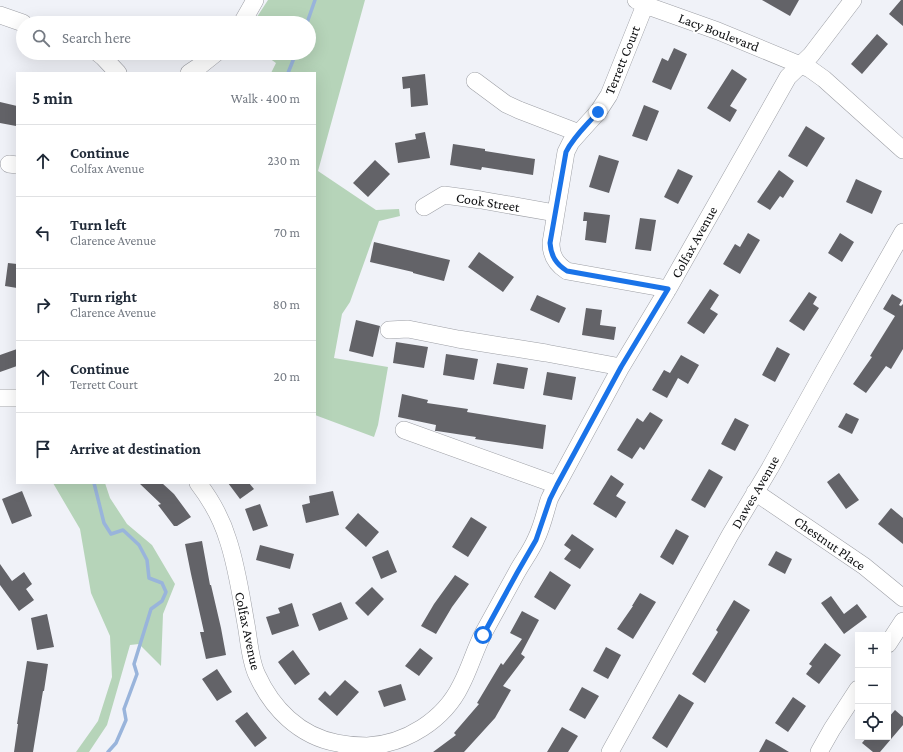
<!DOCTYPE html>
<html lang="en">
<head>
<meta charset="utf-8">
<style>
  :root { --surface:#fff; --page:#f6f6f7; --text:#1f2937; --muted:#747a83; --line:#e0e1e3 }
  body { margin:0; font-family:"Crimson Pro",serif; background:var(--page); color:var(--text) }
  .controls { position:absolute; right:12px; bottom:12px; display:grid; overflow:hidden; border-radius:0px; box-shadow:0 4px 16px #0002 }
  .controls button { width:36px; height:36px; display:grid; place-items:center; padding:0; border:0; border-bottom:1px solid var(--line); background:var(--surface); color:var(--text); font:20px sans-serif }
  .stop { position:absolute; width:12px; height:12px; margin:-9px; border:3px solid #1a73e8; border-radius:50%; background:#fff }
  .stop.end { background:#1a73e8; border-color:#fff; box-shadow:0 1px 4px #0008 }
  .list { margin:0; padding:0; list-style:none }
  h2 { display:flex; justify-content:space-between; align-items:center; height:52px; margin:0; padding:0 16px; font-size:17px }
  h2 small { font-size:13px; font-weight:400; color:var(--muted) }
  .list li { display:grid; grid-template-columns:26px 1fr auto; gap:12px; align-items:center; box-sizing:border-box; height:72px; padding:0 16px; border-top:1px solid var(--line) }
  .list b { display:block; font-size:15px; white-space:nowrap }
  .list p { margin:0; font-size:13px; white-space:nowrap; color:var(--muted) }
  .list em { font-size:13px; font-style:normal; color:var(--muted) }
  .icon { flex:none; width:22px; height:22px; fill:none; stroke:currentColor; stroke-width:2; stroke-linecap:round; stroke-linejoin:round }
  .map { position:relative; flex:none; width:903px; height:752px; overflow:hidden }
  .search { position:absolute; background:var(--surface); box-shadow:0 4px 16px #0002; left:16px; top:16px; width:300px; height:44px; display:flex; align-items:center; gap:10px; box-sizing:border-box; padding:0 14px; border-radius:22px; color:var(--muted); font-size:15px }
  .panel { position:absolute; background:var(--surface); box-shadow:0 4px 16px #0002; left:16px; top:72px; width:300px; height:412px; border-radius:0px }
  .map>svg:first-child { display:block }
  .green { fill:#b6d4b9 }
  .lines { fill:none; stroke-linecap:round; stroke-linejoin:round }
  .stream { stroke:#99b4db; stroke-width:3.5 }
  .building { fill:#636368 }
  .minor-casing { stroke:#9d9fa5; stroke-width:18 }
  .minor { stroke:#fff; stroke-width:17 }
  .route { stroke:#1a73e8; stroke-width:5 }
  .labels { text-anchor:middle; dominant-baseline:central; stroke-width:4; stroke-linejoin:round; paint-order:stroke }
  .street-label { font-size:14px; fill:#0f1012; stroke:#fff }
</style>
</head>
<body>
<div class="map">
<svg width="903" height="752" viewBox="0 0 903 752">
  <rect width="100%" height="100%" fill="#f0f2f8"/>
  <path class="green" d="M268,0H365L318,171L376,210L399,209L400,216L379,221L350,302L342,314L334,358L388,367L378,425L374,437L315,415V73H271L276,63L262,53H309V23H253Z
    M53,483H105L110,498L127,524L152,545L175,584L163,614L161,666L139,644L130,645L107,725L89,752H76L98,721L112,677L110,636L91,593L80,529Z"/>
  <g class="lines">
    <path class="stream" d="M307,23L315,0
      M288,73L296,53
      M94,483L104,523L111,534L123,530L139,545L147,560L149,578L162,583L166,592L162,601L151,609L134,664L137,674L124,709L126,720L116,743L108,752"/>
  </g>
  <path class="building" d="M762,0H799L790,16Z
    M901,0H903V26L889,14Z
    M877,34L888,44L862,74L851,64Z
    M674,48L687,54L671,90L652,82L662,58L668,61Z
    M732,69L747,79L730,106L737,110L730,122L707,108Z
    M425,74L428,105L411,107L410,88L403,89L402,77Z
    M0,102L17,106V120L16,126L0,123Z
    M644,105L659,111L647,141L632,136Z
    M806,126L825,138L807,167L788,156Z
    M425,132L430,158L398,163L395,143L416,139L415,134Z
    M453,144L485,149V151L535,159L533,175L482,167L481,170L450,165Z
    M599,155L619,161L609,193L589,187Z
    M375,160L390,174L368,197L353,183Z
    M678,169L693,176L678,204L664,197Z
    M779,170L794,181L783,198L780,196L770,210L757,202Z
    M856,179L882,191L872,214L846,202Z
    M584,212L610,215L606,243L585,240L587,221H583Z
    M640,218L656,220L651,251L635,249Z
    M748,233L760,240L740,274L723,264L735,244L740,247Z
    M840,233L854,242L842,262L828,253Z
    M374,242L450,260L444,281L413,273V272L370,262Z
    M479,252L514,277L503,292L468,267Z
    M8,263L17,264V288L5,286Z
    M710,289L719,295L710,309L718,314L704,334L687,323Z
    M809,292L817,297L813,304L819,308L804,331L789,321Z
    M892,294L902,300L899,305L901,306L903,304V349L891,369L886,366L866,393L853,384L872,357L870,356L895,316L883,309Z
    M537,295L566,308L559,323L530,310Z
    M586,308L602,310L600,325L616,327L614,340L582,335Z
    M356,320L380,326L373,357L349,351Z
    M396,342L428,347L424,368L393,363Z
    M777,347L790,354L775,382L762,375Z
    M17,349V366L0,372V355Z
    M446,354L478,359L474,380L443,375Z
    M681,355L699,365L688,384L678,378L667,398L652,390L664,370L670,373Z
    M497,363L528,368L524,389L493,384Z
    M547,372L576,377L572,400L543,395Z
    M402,394L428,400L427,403L468,409L467,412L546,425L543,449L475,439L476,437L437,431H435L436,425L398,417Z
    M650,412L663,420L644,450L640,447L632,459L617,450L637,418L643,422Z
    M846,413L859,419L852,434L838,427Z
    M735,418L749,425L735,451L721,444Z
    M709,469L723,477L705,508L691,500Z
    M839,473L859,500L846,509L827,482Z
    M611,475L624,484L616,496L626,502L616,518L593,504Z
    M139,483H162L174,494L191,517L177,526H174L158,505L161,504Z
    M228,483H249L254,489L240,499Z
    M22,491L32,516L12,524L2,499Z
    M333,491L339,515L306,523L302,505L310,503L309,496Z
    M260,504L268,526L253,531L245,509Z
    M891,508L903,518V544L878,524Z
    M358,513L379,532L366,547L345,528Z
    M471,517L487,527L468,557L452,547Z
    M676,529L689,536L673,565L660,557Z
    M572,534L594,549L580,569L564,559L571,550L564,545Z
    M202,541L210,585H211L221,628L226,655L206,659L200,632H204L191,574L185,544Z
    M260,545L294,554L290,569L256,560Z
    M388,550L397,572L381,579L372,557Z
    M776,551L792,559L785,574L768,565Z
    M0,564L12,581L24,572L32,584L26,589L34,600L19,611L0,585Z
    M550,571L571,585L555,610L534,597Z
    M455,575L469,584L452,607L436,634L421,626L434,604Z
    M372,587L384,599L368,616L355,603Z
    M640,593L656,602L633,639L617,629L633,606H632Z
    M831,596L844,614L857,604L867,617L844,634L821,603Z
    M734,600L750,610L705,683L692,674L718,632L716,630Z
    M341,602L348,619L319,631L312,614Z
    M292,603L299,626L272,635L266,617L280,613L278,608Z
    M522,611L539,620L521,654L525,657L503,686L511,690L495,718L464,752H433L456,735L454,733L479,704L477,703L501,663L503,665L522,639L510,633Z
    M47,614L54,647L37,650L31,618Z
    M825,643L841,655L819,684L806,674L812,666L809,664Z
    M606,647L621,655L608,679L593,671Z
    M420,648L433,658L419,676L405,666Z
    M293,650L310,674L295,685L278,662Z
    M27,661L48,664L44,691H43L33,752H14L18,724H17Z
    M217,669L232,692L217,701L202,679Z
    M345,680L359,692L337,716L318,699L325,691L330,696Z
    M401,684L406,700L384,707L378,691Z
    M582,687L599,696L585,719L569,710Z
    M679,694L694,703L667,748L652,738Z
    M793,697L806,706L788,732L775,723Z
    M895,710L903,717V725L880,752H873L862,743L867,737H888V718Z
    M247,712L267,738L255,747L235,721Z
    M562,727L578,736L568,752H547Z
    M766,739L774,743L789,752H759Z"/>
  <g class="lines">
    <defs>
      <path id="minor" d="M636,0L645,5L718,31L810,69L824,79L903,150
        M0,15L23,23
        M242,23L255,0
        M98,53L103,57L118,73
        M189,73L201,65L216,53
        M475,81L506,104L519,110L579,133L598,112L609,95L645,5
        M579,133L571,142L566,152L551,243C551,256 556,264 567,271L668,289
        M9,164L17,165
        M424,207L444,195L481,200L555,213
        M389,330L408,329L458,339L546,353L621,367
        M0,398H17
        M404,430L557,485
        M198,483C211,500 222,520 228,540C237,567 241,596 246,624C249,640 250,661 257,675C272,708 299,736 337,743C347,745 357,746 367,746C406,744 444,720 461,685C470,668 475,649 484,632C495,612 506,592 517,572C523,561 531,551 536,539C542,527 545,513 549,500C551,495 554,490 557,485L621,367L668,289L788,77L811,55L853,0
        M755,492L864,566L903,598
        M888,644L903,621
        M610,752L730,535L770,468L825,369L903,232
        M819,752L832,729L858,689"/>
    </defs>
    <use href="#minor" class="minor-casing"/>
    <use href="#minor" class="minor"/>
  </g>
  <g class="lines">
    <path class="route" d="M483,635L517,573L536,540L550,499L557,485L621,367L668,289L567,271C556,264 551,256 550,243L566,152C574,136 587,125 598,112"/>
  </g>
  <g class="labels">
    <g class="street-label">
      <text transform="translate(719 32) rotate(21)">Lacy Boulevard</text>
      <text transform="translate(622 60) rotate(-68)">Terrett Court</text>
      <text transform="translate(488 202) rotate(9)">Cook Street</text>
      <text transform="translate(694 242) rotate(-61)">Colfax Avenue</text>
      <text transform="translate(755 492) rotate(-60)">Dawes Avenue</text>
      <text transform="translate(830 543) rotate(35)">Chestnut Place</text>
      <text transform="translate(248 631) rotate(78)">Colfax Avenue</text>
    </g>
  </g>
</svg>
<div class="controls">
<button>+</button>
<button>−</button>
<button><svg class="icon" aria-label="locate" viewBox="0 0 24 24"><circle cx="12" cy="12" r="6"/><path d="M12 2v4M12 18v4M2 12h4M18 12h4"/></svg></button>
</div>
<div class="stop" style="left:483px;top:635px"></div>
<div class="stop end" style="left:598px;top:112px"></div>
<div class="search"><svg class="icon" aria-label="search" viewBox="0 0 24 24"><circle cx="10" cy="10" r="6"/><path d="M15 15l6 6"/></svg>Search here</div>
<section class="panel">
<h2>5 min<small>Walk · 400 m</small></h2>
<ul class="list">
<li><svg class="icon" aria-label="ahead" viewBox="0 0 24 24"><path d="M12 20V5M6 11l6-6 6 6"/></svg><div><b>Continue</b><p>Colfax Avenue</p></div><em>230 m</em></li>
<li><svg class="icon" aria-label="left" viewBox="0 0 24 24"><path d="M17 20v-9H6M10 6l-5 5 5 5"/></svg><div><b>Turn left</b><p>Clarence Avenue</p></div><em>70 m</em></li>
<li><svg class="icon" aria-label="right" viewBox="0 0 24 24"><path d="M7 20v-9h11M14 6l5 5-5 5"/></svg><div><b>Turn right</b><p>Clarence Avenue</p></div><em>80 m</em></li>
<li><svg class="icon" aria-label="ahead" viewBox="0 0 24 24"><path d="M12 20V5M6 11l6-6 6 6"/></svg><div><b>Continue</b><p>Terrett Court</p></div><em>20 m</em></li>
<li><svg class="icon" aria-label="arrive" viewBox="0 0 24 24"><path d="M6 21V4h12l-3 4 3 4H6"/></svg><div><b>Arrive at destination</b></div></li>
</ul>
</section>
</div>
</body>
</html>
